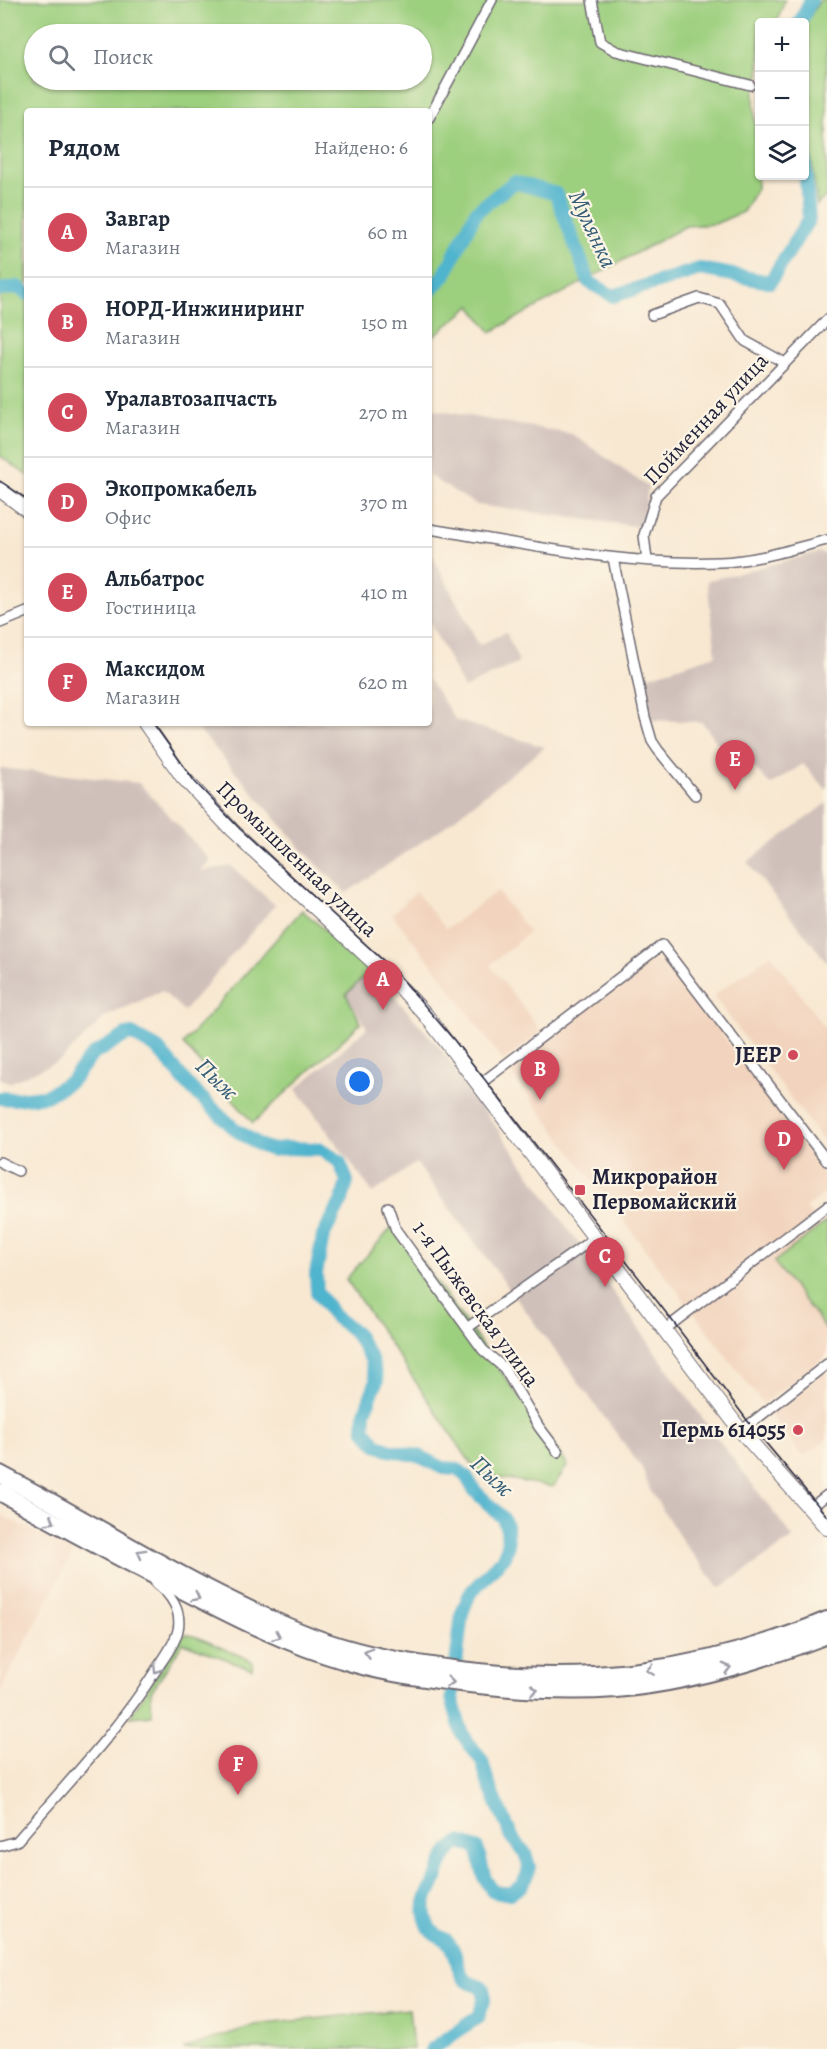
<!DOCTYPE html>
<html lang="ru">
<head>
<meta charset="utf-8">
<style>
  :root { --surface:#fff; --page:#f2f2f3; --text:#1f2937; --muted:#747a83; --line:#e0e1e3; --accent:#d1495b }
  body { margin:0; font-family:Alegreya,serif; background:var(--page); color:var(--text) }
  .controls { position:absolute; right:18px; top:18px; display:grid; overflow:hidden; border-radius:6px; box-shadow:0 2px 4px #0004 }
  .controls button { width:54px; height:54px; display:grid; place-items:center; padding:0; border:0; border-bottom:2px solid var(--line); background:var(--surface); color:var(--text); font:30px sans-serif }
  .you { position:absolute; left:360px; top:1082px; width:21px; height:21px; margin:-15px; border:4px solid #fff; border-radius:50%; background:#1a73e8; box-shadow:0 0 0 9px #1a73e833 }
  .badge { display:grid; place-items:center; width:39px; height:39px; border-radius:50%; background:var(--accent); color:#fff; font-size:20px; font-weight:700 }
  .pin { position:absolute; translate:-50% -50px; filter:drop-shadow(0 2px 3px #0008) }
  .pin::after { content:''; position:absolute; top:32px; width:21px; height:18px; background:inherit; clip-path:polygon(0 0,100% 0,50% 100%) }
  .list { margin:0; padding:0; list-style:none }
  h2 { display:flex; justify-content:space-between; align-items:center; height:78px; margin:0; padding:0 24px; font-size:26px }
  h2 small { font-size:20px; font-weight:400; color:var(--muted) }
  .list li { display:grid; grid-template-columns:39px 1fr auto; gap:18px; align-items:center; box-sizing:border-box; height:90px; padding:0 24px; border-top:2px solid var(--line) }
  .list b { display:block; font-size:22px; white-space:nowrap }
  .list p { margin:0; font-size:20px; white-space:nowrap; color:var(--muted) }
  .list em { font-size:20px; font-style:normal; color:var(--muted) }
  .icon { flex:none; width:33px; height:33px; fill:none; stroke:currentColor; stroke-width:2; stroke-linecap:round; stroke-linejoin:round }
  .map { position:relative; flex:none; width:827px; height:2049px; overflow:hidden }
  .search { position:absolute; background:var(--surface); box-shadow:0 2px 4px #0004; left:24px; top:24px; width:408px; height:66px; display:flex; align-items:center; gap:15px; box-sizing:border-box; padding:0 21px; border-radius:33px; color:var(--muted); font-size:22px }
  .panel { position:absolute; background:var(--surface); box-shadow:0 2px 4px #0004; left:24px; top:108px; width:408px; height:618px; border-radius:6px }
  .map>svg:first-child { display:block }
  .built { fill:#f2d4be }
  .industrial { fill:#cfc0ba }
  .green { fill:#9ccf7e; stroke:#5f785c; stroke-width:1.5; fill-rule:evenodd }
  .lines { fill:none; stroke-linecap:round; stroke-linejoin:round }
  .river { stroke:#4fb4ce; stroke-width:14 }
  .street-casing { stroke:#6d6770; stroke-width:12 }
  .secondary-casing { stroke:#6d6770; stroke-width:16 }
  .highway-casing { stroke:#6d6770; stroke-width:20 }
  .street { stroke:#fff; stroke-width:9 }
  .secondary { stroke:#fff; stroke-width:14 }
  .highway { stroke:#fff; stroke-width:16 }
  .tram { stroke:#22223b; stroke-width:1.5 }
  .oneway { stroke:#9c9ca7 }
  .poi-dot { fill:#d1495b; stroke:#fcf5e5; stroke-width:2 }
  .labels { text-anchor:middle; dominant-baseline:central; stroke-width:4.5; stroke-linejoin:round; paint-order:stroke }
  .street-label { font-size:22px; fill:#22223b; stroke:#fcf5e5 }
  .poi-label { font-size:22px; font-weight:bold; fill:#22223b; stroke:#fcf5e5; text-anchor:end }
  .water-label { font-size:24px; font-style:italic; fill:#345c76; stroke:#fcf5e5 }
</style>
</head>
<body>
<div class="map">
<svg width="827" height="2049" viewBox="0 0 827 2049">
  <rect width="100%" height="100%" fill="#fcf5e5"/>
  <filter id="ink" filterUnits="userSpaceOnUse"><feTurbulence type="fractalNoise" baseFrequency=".0167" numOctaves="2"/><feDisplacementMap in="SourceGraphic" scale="12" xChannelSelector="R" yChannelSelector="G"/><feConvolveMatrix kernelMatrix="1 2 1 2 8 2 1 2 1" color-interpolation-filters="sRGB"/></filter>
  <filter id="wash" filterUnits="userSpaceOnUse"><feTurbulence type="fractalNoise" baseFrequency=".008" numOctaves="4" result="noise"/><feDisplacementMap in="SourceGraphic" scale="24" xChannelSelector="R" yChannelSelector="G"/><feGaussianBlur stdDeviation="1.35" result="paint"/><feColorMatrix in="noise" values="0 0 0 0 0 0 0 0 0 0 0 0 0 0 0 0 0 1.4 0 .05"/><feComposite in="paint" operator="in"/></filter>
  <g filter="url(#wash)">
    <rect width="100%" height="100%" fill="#f8e8d2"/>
    <path class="built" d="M497,891L529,932L490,965L542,1032L503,1061L439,973L392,914L416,892L446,929Z
      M771,954L827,1031V1146L713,996Z
      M650,959L667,962L703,1007L769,1100L827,1177V1192L806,1208L820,1226L775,1262L827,1330V1355L763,1404L508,1069Z
      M827,1369V1439L803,1457L769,1414Z
      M0,1514L73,1552L0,1692Z"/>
    <path class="industrial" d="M429,409L572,434L648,487L642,527L477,505L429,476Z
      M429,549L479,645L506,632L519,662L464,688L429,621Z
      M820,552L827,555V790L803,764L771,785L744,757L733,764L702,722L650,720L643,678L716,655L707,581Z
      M429,680L456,720L545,747L444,827L346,893L300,847L193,723H429Z
      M0,768L139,783L210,860L201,871L231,866L275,905L184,1011L162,991L105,1017L61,1060L9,1083L0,1078Z
      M827,803V962L747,862Z
      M371,970L440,1048L706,1423L793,1538L720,1588L685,1545L650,1490L642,1468L416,1163L373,1193L296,1089L367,1028L346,994Z"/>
    <path class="green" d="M0,0H785L777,22H760L759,76L754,93L757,188L743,212L715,224L686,226L491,332L471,306L429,340V111H27V475L0,456ZM34,34H422V80H34Z
      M820,0H827V195L817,205L805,104L804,26Z
      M302,910L371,970L346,994L361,1023L253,1123L183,1044Z
      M827,1221V1330L774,1262Z
      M395,1224L568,1465L553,1487L478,1474L346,1279Z
      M185,1634L197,1637L250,1660L253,1662L252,1669L183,1643L151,1692L152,1715L130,1717L177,1642Z
      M409,2009L413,2049H183L255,2025Z"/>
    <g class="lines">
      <path class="river" d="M800,22L811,0
        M0,290L18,287L27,294
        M429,292L444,276L476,212L514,182L556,194L589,282L613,296L700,269L770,282L809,219L804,152
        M0,1098L13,1099L46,1096L71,1081L92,1055L126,1035L132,1034L158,1049L191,1088L236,1130L261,1146L272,1150L284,1148L320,1149L339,1161L347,1181L342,1200L323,1236L316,1274L317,1292L334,1316L355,1332L371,1359L377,1380L365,1412L364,1429L376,1444L388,1450L419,1456L443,1468L457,1469L466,1476L475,1491L503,1518L507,1529L508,1545L503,1558L470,1593L462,1613L452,1698L462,1734L482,1761L488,1783L513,1839L525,1853L529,1866L527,1876L521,1886L511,1893H499L492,1890L485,1879L477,1848L460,1842C444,1852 440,1867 434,1884C433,1888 429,1891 427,1896C423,1906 424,1917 429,1927C434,1937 445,1936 450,1944C458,1954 456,1973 467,1981C472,1985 478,1985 484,1989V2001L478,2017L432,2049"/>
    </g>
  </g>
  <g filter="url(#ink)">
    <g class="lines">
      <defs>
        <path id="street" d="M592,0L600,42L616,51L750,85
          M429,118L492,0
          M652,315L699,298L720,304L745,341L785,363
          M429,529C525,544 622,566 720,562C756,561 792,549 827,540
          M613,558L645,717L652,741L658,750L695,795
          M647,560L644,535L656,496L827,320
          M0,623L27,612
          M480,1084L662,945L827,1161
          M0,1162L18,1171
          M388,1207L396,1230L483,1350L504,1368L539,1427L558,1452
          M467,1328L596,1237
          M664,1330L827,1206
          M741,1431L827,1364
          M809,1509L827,1495
          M0,1846L17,1841L24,1833C70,1780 119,1729 156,1670C164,1658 175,1644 178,1630C182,1611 171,1594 156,1584"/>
        <path id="secondary" d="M0,490L27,510
          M145,723L182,776L232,830L402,989L426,1015L741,1431L827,1528"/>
        <path id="highway" d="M0,1474C104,1529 203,1594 313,1637C355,1653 401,1662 445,1668C580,1687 702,1673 827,1620
          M0,1492C64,1528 127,1562 192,1595C241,1620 290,1645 342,1660C378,1672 416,1677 453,1682C508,1689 562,1693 616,1689C688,1683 760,1661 827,1635"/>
      </defs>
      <use href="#street" class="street-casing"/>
      <use href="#secondary" class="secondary-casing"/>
      <use href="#highway" class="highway-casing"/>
      <use href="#street" class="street"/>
      <use href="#secondary" class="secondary"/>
      <use href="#highway" class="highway"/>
      <path class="tram" d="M0,481L27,499
        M153,723L195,782L240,829L396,972L454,1040L674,1323L750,1424L827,1516"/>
    </g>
    <defs><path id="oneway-chevron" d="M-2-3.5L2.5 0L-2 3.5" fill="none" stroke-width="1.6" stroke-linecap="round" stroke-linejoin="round" transform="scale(1.5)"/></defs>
    <g class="oneway">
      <use href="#oneway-chevron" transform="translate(51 1521) rotate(29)"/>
      <use href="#oneway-chevron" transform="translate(141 1553) rotate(-151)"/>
      <use href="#oneway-chevron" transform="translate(196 1597) rotate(27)"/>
      <use href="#oneway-chevron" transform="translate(277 1636) rotate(24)"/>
      <use href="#oneway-chevron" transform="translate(368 1653) rotate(-165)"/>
      <use href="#oneway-chevron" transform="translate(727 1668) rotate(-14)"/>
      <use href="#oneway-chevron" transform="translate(157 1669) rotate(123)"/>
      <use href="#oneway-chevron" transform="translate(650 1670) rotate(172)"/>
      <use href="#oneway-chevron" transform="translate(450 1682) rotate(7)"/>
      <use href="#oneway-chevron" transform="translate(534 1690) rotate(1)"/>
    </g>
  </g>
  <g class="poi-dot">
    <circle cx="793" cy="1055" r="6"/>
    <rect x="574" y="1184" width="12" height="12" rx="3"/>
    <circle cx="798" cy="1430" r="6"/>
  </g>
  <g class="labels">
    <g class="street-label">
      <text transform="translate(706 419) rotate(-47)">Пойменная улица</text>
      <text transform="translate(297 859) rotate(44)">Промышленная улица</text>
      <text transform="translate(476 1304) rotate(54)">1-я Пыжевская улица</text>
    </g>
    <g class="poi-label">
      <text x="781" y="1055">JEEP</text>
      <text x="592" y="1177" text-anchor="start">Микрорайон<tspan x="592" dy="25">Первомайский</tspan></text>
      <text x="786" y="1430">Пермь 614055</text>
    </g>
    <g class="water-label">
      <text transform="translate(593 229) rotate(65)">Мулянка</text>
      <text transform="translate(217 1079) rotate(45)">Пыж</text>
      <text transform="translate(492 1476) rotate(44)">Пыж</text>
    </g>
  </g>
</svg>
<div class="controls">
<button>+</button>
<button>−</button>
<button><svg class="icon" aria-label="layers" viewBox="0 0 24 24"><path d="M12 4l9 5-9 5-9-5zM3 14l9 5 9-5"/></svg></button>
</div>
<div class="you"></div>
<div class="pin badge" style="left:383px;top:1010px">A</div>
<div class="pin badge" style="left:540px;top:1100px">B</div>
<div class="pin badge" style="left:605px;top:1287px">C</div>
<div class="pin badge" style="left:784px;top:1170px">D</div>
<div class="pin badge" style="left:735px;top:790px">E</div>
<div class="pin badge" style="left:238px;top:1795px">F</div>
<div class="search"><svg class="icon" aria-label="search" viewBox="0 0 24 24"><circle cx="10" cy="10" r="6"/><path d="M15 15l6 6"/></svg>Поиск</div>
<section class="panel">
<h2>Рядом<small>Найдено: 6</small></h2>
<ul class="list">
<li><span class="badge">A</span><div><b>Завгар</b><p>Магазин</p></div><em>60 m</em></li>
<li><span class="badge">B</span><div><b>НОРД-Инжиниринг</b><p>Магазин</p></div><em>150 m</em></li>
<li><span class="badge">C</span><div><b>Уралавтозапчасть</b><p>Магазин</p></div><em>270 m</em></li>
<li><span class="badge">D</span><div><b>Экопромкабель</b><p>Офис</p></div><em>370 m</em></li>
<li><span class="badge">E</span><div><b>Альбатрос</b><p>Гостиница</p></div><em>410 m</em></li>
<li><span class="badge">F</span><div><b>Максидом</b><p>Магазин</p></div><em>620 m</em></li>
</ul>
</section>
</div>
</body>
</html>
